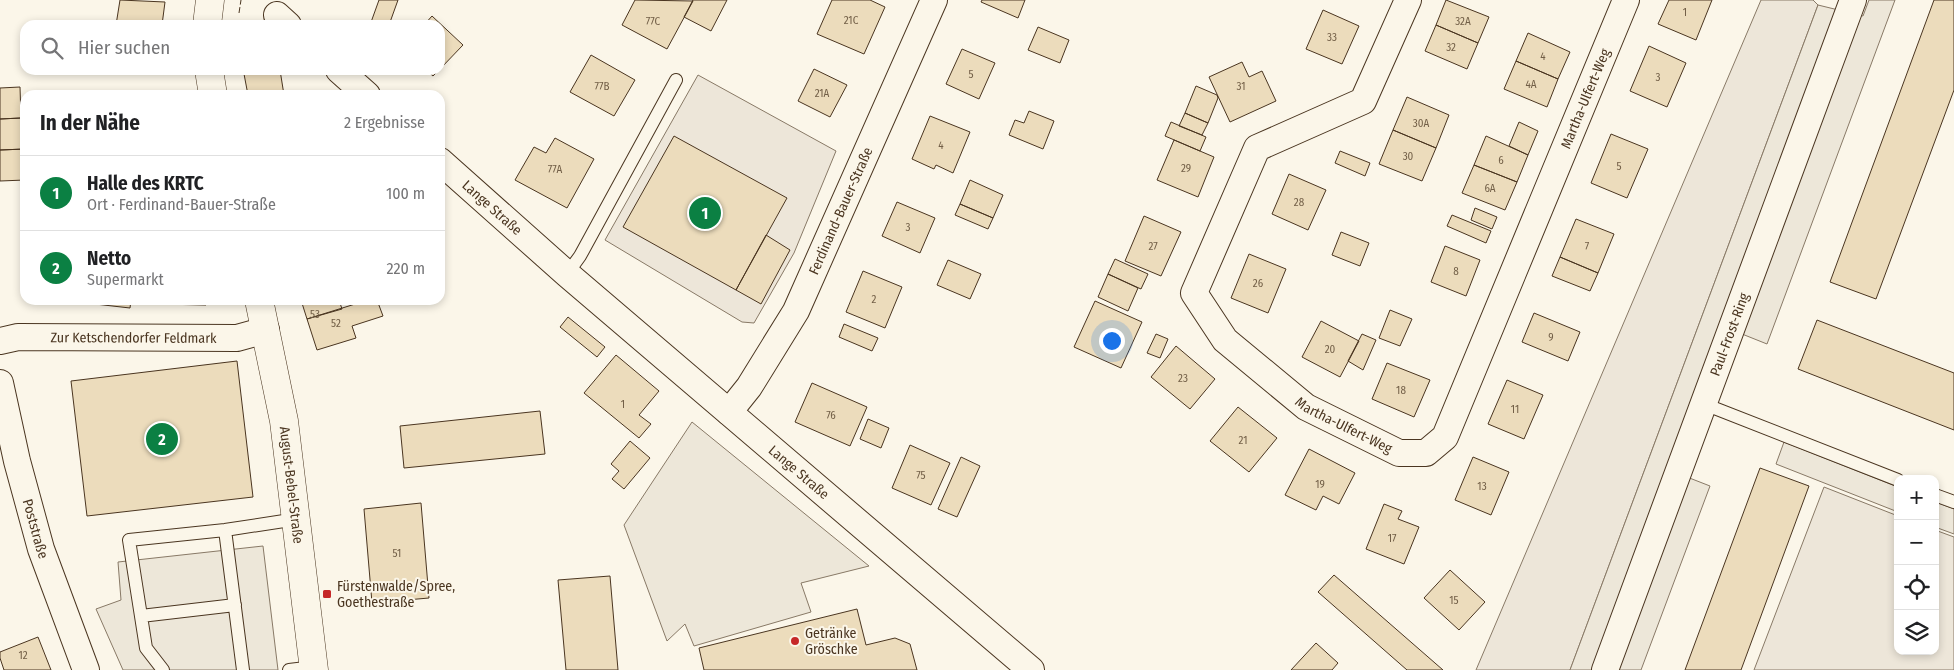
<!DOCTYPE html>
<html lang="de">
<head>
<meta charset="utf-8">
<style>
  :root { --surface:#fff; --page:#f2f2f2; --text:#202124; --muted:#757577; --line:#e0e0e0; --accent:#0b8043 }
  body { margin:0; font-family:"Fira Sans Condensed",sans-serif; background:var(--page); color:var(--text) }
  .controls { position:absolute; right:15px; bottom:15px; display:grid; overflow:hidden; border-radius:10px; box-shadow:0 2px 8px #0003 }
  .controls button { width:45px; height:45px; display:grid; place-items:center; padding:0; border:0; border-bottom:1px solid var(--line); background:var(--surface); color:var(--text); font:25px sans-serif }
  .you { position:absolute; left:1111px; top:340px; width:18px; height:18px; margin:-12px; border:4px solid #fff; border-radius:50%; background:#1a73e8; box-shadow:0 0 0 8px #1a73e833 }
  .badge { display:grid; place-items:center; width:32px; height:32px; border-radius:50%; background:var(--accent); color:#fff; font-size:16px; font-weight:700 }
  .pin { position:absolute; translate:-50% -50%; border:2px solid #fff; box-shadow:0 1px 5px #0006 }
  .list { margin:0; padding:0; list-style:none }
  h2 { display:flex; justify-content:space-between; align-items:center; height:65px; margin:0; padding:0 20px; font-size:21px }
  h2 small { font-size:16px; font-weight:400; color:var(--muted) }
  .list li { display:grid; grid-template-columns:32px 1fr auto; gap:15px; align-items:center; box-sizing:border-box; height:75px; padding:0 20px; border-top:1px solid var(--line) }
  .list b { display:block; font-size:19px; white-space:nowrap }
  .list p { margin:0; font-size:16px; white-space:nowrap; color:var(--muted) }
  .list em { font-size:16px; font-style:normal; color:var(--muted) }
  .icon { flex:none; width:28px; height:28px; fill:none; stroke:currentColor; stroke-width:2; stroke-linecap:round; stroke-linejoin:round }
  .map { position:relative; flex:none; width:1954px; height:670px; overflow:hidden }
  .search { position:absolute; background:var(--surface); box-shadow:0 2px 8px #0003; left:20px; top:20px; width:425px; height:55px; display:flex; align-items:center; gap:12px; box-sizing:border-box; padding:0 18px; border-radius:15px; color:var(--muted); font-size:19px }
  .panel { position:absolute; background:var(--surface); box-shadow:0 2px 8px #0003; left:20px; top:90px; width:425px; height:215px; border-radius:15px }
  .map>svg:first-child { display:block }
  .green { fill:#ede6d9; stroke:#887966 }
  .parking { fill:#ede7d9; stroke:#887966 }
  .building { fill:#ecdcbc; stroke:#4a3520 }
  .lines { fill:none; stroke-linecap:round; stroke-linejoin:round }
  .service-casing { stroke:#4a3520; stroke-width:14 }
  .minor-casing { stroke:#4a3520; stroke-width:28 }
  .secondary-casing { stroke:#4a3520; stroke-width:29 }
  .service { stroke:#fbf6e9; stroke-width:12 }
  .minor { stroke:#fbf6e9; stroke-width:26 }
  .secondary { stroke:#fbf6e9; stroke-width:28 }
  .fence { stroke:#4a3520; stroke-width:1; stroke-dasharray:6 2.5; stroke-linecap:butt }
  .poi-dot { fill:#c62828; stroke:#fbf6e9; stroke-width:2 }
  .labels { text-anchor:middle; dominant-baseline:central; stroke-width:4; stroke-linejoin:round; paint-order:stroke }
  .number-label { font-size:11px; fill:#725f47 }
  .street-label { font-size:14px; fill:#4a3520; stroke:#fbf6e9 }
  .poi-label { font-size:14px; fill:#4a3520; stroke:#fbf6e9; text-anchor:start }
</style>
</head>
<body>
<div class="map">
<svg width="1954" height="670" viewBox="0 0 1954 670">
  <rect width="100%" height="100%" fill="#fbf6e9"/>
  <path class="green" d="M1761,0H1813L1818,5L1570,670H1476Z
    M698,75L836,151L794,253L754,323L742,322L605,240Z
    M1824,487L1898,516V651H1935V530L1954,537V670H1754Z"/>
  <path class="parking" d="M1869,0H1895L1767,344L1742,334L1669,470L1710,486L1641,670H1570L1818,5L1863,16Z
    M692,422L869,566L801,583L811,612L694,646L685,624L667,641L624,525Z
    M1784,442L1898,487V512L1776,464Z
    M1935,502L1954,509V534L1935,527Z
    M263,546L278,670H123L96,609L121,600L118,562Z"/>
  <path class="building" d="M120,0L165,2L162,25H116Z
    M379,0H398L389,25H370Z
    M635,0L693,1L667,49L622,25Z
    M727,0L711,31L684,17L693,0Z
    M832,0H870L885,7L864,54L817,34Z
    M982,0H1025L1018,18L981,2Z
    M1446,0L1489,17L1478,43L1436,25Z
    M1669,0H1712L1696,40L1658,24Z
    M1934,0H1954V90L1876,299L1830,282Z
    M1323,10L1359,26L1342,64L1306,49Z
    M432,16L463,45L440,69V25H424Z
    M1436,25L1478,43L1467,69L1425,51Z
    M1038,27L1069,40L1060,63L1028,50Z
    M1528,33L1570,52L1558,79L1516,61Z
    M1649,46L1686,63L1667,107L1630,91Z
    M962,49L995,63L979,99L946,84Z
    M591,55L635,80L614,116L570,92Z
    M1516,61L1558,79L1547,107L1504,89Z
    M1242,62L1249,77L1262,71L1276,101L1230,122L1209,77Z
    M814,69L847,85L830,117L798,101Z
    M269,70H280L284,95H248L244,74Z
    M426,70H439L433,76Z
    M1196,86L1217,95L1218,98L1208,123L1185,113Z
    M20,87L21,118L0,119V88Z
    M1407,97L1449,115L1436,148L1393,130Z
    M1029,111L1054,121L1043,149L1009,135L1015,120L1024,123Z
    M1185,113L1208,123L1202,135L1179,126Z
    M930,116L970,132L953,173L936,165L934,169L912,159Z
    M21,118H25V149L0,150V119Z
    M1171,122L1206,137L1200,151L1165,136Z
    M1519,122L1538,131L1528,155L1509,146Z
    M1393,130L1436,148L1422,181L1379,164Z
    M1611,134L1648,149L1627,198L1591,183Z
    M674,136L787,198L736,290L623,227Z
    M1486,136L1528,155L1517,182L1474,165Z
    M555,138L594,159L567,208L515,180L534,147L546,153Z
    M1174,140L1214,157L1198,197L1157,180Z
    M25,149V180L0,181V150Z
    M1340,151L1370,163L1365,176L1335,163Z
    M1474,165L1517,182L1505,210L1462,193Z
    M1289,174L1326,190L1308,230L1272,214Z
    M970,180L1003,195L993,218L960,204Z
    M897,202L935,218L920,253L882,236Z
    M960,204L993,218L988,229L955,215Z
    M1475,208L1497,217L1492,229L1471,220Z
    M1452,215L1491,231L1486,243L1447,226Z
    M1144,216L1181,232L1161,276L1125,261Z
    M1576,219L1614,234L1598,273L1560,257Z
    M1341,232L1369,243L1360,266L1332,255Z
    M766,235L790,250L761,304L736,290Z
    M1445,246L1480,260L1466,296L1431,282Z
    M1249,254L1286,269L1268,313L1231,298Z
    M1560,257L1598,273L1590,291L1552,276Z
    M1115,259L1148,274L1141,289L1108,274Z
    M948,260L981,274L970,299L937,285Z
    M863,271L902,287L885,328L846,312Z
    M1108,274L1138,288L1128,311L1098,297Z
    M95,300H131L130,308L95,304Z
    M159,300H206V305L159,304Z
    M301,300H339L342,309L307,319Z
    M368,300H377L383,316L352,326L356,338L317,350L307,319Z
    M1095,301L1142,322L1121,368L1074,347Z
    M1390,310L1412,319L1400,346L1379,338Z
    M1534,313L1580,332L1568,361L1522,342Z
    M568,317L605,347L597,357L560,327Z
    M1817,320L1954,373V430L1798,369Z
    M1321,321L1359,341L1340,377L1302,357Z
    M844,324L878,338L872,351L839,337Z
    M1156,334L1168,339L1160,358L1147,353Z
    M1362,334L1376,340L1363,370L1348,361Z
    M1176,346L1215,379L1190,409L1151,377Z
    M616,355L659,391L639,415L651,424L639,438L584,393Z
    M237,361L253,497L87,516L71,381Z
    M1387,363L1430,380L1414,417L1372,399Z
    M1507,380L1543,395L1524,439L1488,424Z
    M812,383L867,407L850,446L795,422Z
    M1238,407L1277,438L1249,472L1210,441Z
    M540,411L545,454L404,468L400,426Z
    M868,419L889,428L881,448L860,439Z
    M630,441L650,458L624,489L612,479L619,471L611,464Z
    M910,445L950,463L931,505L892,488Z
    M1309,449L1355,473L1339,504L1323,496L1316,510L1285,495Z
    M961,457L980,466L957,517L938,509Z
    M1473,457L1509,472L1491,515L1455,500Z
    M1760,468L1809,486L1741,670H1685Z
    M421,503L429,598L372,603L364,509Z
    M1384,504L1402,511L1398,519L1419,527L1404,564L1366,549Z
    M1450,570L1485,602L1459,630L1424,598Z
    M1334,575L1443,670H1407L1318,592Z
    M610,576L618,670H566L558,580Z
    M857,609L866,645L895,638L910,644L917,670H704L699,648Z
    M38,637L51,670H4L0,658V652Z
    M1316,643L1338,663L1332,670H1291Z"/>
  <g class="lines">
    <defs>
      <path id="service" d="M567,274L580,256L676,80
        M1704,404L1898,480
        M1935,495L1954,502
        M225,530L243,670
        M141,616L235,605
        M163,670L146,648L129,540L225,530L297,519
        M289,670L314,667"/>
      <g id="minor">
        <path id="s1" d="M1408,0L1363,101L1257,148L1194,293L1225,340L1306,407L1399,453H1426L1445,437L1626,0"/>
        <path d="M277,15L288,25"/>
        <path d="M339,70L367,95"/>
        <path id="s2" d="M440,161L567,274L1031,670"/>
        <path id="s3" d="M0,341L18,337L237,338L266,330"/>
        <path id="s4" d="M0,383L17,461L41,549L86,670"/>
        <path id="s5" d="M729,412L749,387L796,311L934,0"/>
        <path id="s6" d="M1605,670L1853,0"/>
      </g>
      <g id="secondary">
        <path d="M207,25L210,0"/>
        <path d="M209,70L213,95"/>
        <path id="s7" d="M259,300L284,421L314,670"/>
      </g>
    </defs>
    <use href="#service" class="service-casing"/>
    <use href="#minor" class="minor-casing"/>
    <use href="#secondary" class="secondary-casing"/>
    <use href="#service" class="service"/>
    <use href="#minor" class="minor"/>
    <use href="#secondary" class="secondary"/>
    <path class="fence" d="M239,13L241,0"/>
  </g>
  <g class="poi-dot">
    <rect x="322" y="589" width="10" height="10" rx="2.5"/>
    <circle cx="795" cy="641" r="5"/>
  </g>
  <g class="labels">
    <g class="number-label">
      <text x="1685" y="12">1</text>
      <text x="851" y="20">21C</text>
      <text x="653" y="21">77C</text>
      <text x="1463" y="21">32A</text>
      <text x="1332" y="37">33</text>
      <text x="1451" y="47">32</text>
      <text x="1543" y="56">4</text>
      <text x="971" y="74">5</text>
      <text x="1658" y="77">3</text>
      <text x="1531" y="84">4A</text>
      <text x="602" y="86">77B</text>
      <text x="1241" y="86">31</text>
      <text x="822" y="93">21A</text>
      <text x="1421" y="123">30A</text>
      <text x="941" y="145">4</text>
      <text x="1408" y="156">30</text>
      <text x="1501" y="160">6</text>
      <text x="1619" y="166">5</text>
      <text x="1186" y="168">29</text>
      <text x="555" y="169">77A</text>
      <text x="1490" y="188">6A</text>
      <text x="1299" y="202">28</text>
      <text x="908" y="227">3</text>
      <text x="1153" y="246">27</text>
      <text x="1587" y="246">7</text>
      <text x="1456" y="271">8</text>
      <text x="1258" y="283">26</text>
      <text x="874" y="299">2</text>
      <text x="315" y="314">53</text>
      <text x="336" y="323">52</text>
      <text x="1551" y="337">9</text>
      <text x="1330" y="349">20</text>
      <text x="1183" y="378">23</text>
      <text x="1401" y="390">18</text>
      <text x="623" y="404">1</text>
      <text x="1515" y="409">11</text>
      <text x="831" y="415">76</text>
      <text x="1243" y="440">21</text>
      <text x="921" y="475">75</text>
      <text x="1320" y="484">19</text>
      <text x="1482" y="486">13</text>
      <text x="1392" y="538">17</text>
      <text x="397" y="553">51</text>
      <text x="1454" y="600">15</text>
      <text x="23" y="655">12</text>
    </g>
    <g class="street-label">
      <text stroke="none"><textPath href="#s1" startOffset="1068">Martha-Ulfert-Weg</textPath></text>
      <text stroke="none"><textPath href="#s2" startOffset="70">Lange Straße</textPath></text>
      <text stroke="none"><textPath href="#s5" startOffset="231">Ferdinand-Bauer-Straße</textPath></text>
      <text stroke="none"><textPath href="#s6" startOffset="358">Paul-Frost-Ring</textPath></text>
      <text stroke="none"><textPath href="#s3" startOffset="134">Zur Ketschendorfer Feldmark</textPath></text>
      <text stroke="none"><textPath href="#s1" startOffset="588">Martha-Ulfert-Weg</textPath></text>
      <text stroke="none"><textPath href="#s2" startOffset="475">Lange Straße</textPath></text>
      <text stroke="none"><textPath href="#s7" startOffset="188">August-Bebel-Straße</textPath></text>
      <text stroke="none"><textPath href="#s4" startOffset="150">Poststraße</textPath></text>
    </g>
    <g class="poi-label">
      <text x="337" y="586">Fürstenwalde/Spree,<tspan x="337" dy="16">Goethestraße</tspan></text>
      <text x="805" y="633">Getränke<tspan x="805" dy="16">Gröschke</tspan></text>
    </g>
  </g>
</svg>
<div class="controls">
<button>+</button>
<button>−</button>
<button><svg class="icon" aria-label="locate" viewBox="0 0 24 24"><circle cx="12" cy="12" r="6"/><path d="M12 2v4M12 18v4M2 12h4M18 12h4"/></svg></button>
<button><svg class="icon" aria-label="layers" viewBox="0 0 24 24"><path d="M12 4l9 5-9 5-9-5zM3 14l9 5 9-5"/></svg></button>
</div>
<div class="you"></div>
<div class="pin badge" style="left:705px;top:213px">1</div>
<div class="pin badge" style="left:162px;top:439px">2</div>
<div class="search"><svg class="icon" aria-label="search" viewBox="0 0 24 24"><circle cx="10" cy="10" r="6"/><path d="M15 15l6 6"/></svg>Hier suchen</div>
<section class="panel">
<h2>In der Nähe<small>2 Ergebnisse</small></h2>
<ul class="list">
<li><span class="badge">1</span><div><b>Halle des KRTC</b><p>Ort · Ferdinand-Bauer-Straße</p></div><em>100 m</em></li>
<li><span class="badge">2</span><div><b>Netto</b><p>Supermarkt</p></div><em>220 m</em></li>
</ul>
</section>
</div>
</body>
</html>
